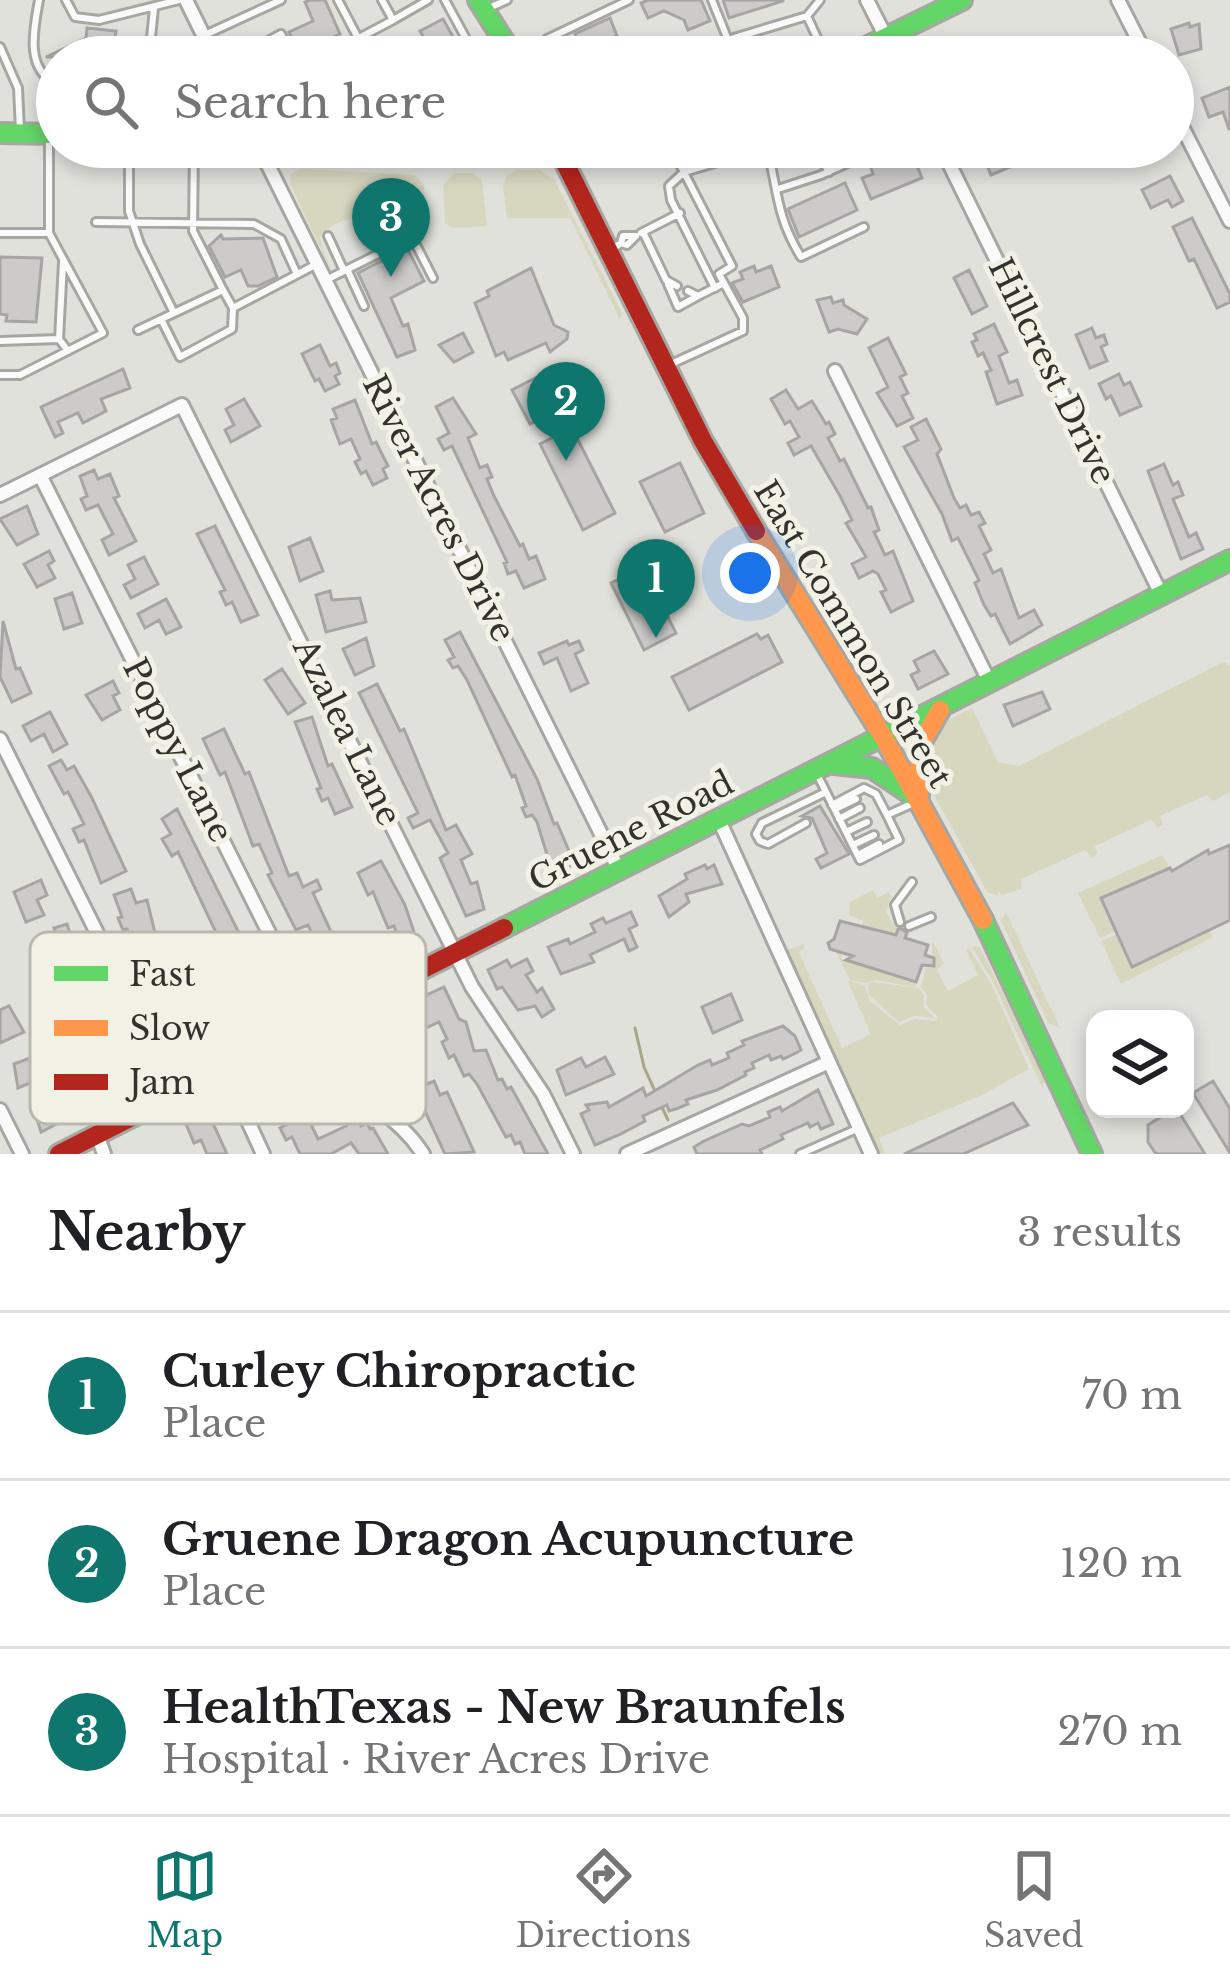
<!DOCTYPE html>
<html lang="en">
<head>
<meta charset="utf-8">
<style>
  :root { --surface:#fff; --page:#f6f6f6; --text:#202124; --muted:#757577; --line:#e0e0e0; --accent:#0f766e }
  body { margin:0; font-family:"Libre Baskerville",serif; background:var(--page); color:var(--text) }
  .controls { position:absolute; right:36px; bottom:36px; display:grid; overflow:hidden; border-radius:24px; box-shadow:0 6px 18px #0003 }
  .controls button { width:108px; height:108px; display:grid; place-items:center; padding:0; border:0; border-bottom:3px solid var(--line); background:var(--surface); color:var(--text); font:60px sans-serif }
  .you { position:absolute; left:750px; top:573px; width:42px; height:42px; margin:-30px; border:9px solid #fff; border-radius:50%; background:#1a73e8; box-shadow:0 0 0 18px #1a73e833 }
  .badge { display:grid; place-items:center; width:78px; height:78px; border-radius:50%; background:var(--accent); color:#fff; font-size:39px; font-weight:700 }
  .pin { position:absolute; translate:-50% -99px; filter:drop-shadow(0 3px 6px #0008) }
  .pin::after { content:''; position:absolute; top:63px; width:42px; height:36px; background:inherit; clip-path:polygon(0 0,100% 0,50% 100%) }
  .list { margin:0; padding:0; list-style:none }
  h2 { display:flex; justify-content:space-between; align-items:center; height:156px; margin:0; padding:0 48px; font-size:51px }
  h2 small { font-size:39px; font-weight:400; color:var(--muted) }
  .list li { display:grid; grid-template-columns:78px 1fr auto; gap:36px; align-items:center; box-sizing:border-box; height:168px; padding:0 48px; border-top:3px solid var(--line) }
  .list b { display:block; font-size:45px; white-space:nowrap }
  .list p { margin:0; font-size:39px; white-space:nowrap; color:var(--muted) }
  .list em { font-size:39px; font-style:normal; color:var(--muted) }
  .icon { flex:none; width:66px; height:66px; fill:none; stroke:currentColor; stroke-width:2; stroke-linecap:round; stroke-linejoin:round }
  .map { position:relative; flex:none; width:1230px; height:1154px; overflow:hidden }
  .search { position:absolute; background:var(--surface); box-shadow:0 6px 18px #0003; left:36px; right:36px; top:36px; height:132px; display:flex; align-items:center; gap:30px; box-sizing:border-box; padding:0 42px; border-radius:66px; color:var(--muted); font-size:45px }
  .sheet { height:660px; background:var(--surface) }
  nav { display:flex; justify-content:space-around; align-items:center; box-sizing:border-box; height:168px; border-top:3px solid var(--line); background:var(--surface); font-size:33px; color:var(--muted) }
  nav a { display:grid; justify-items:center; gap:6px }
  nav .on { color:var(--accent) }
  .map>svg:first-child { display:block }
  .green { fill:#d7d7c0 }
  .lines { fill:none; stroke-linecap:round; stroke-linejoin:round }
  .stream { stroke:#a7a687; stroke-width:3 }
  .building { fill:#cccbca; stroke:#a6a5a4; stroke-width:3 }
  .lane-casing { stroke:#a7a7a2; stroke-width:12 }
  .street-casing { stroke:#a7a7a2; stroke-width:18 }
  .fast-casing { stroke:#a7a7a2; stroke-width:24 }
  .slow-casing { stroke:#a7a7a2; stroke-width:24 }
  .jam-casing { stroke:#a7a7a2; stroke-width:24 }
  .lane { stroke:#fafafa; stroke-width:6 }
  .street { stroke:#fafafa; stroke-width:12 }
  .fast { stroke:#63d668; stroke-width:18 }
  .slow { stroke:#ff974d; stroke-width:18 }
  .jam { stroke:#b3261e; stroke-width:18 }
  .labels { text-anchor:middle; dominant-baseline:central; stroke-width:10; stroke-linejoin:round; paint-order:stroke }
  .street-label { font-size:33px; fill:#32322e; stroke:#f1f1e5 }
  .key { fill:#f1f1e5; stroke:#b8b8ae; stroke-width:3 }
  .key-label { font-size:33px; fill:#32322e }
</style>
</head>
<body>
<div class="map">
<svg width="1230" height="1154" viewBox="0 0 1230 1154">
  <rect width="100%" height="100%" fill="#e1e1db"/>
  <path class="green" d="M300,169L415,175L424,185L426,220C393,220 341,206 320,238L329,266L290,184L291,174Z
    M517,170H539L554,179L622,313L620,319L570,218H507L503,186L507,175Z
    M454,173H472L482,180L487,226L452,228L445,223L443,185Z
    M1223,662L1230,665V792L1213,801L1207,795L1160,816L1163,824L1158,828L1151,820L1095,846L1097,853L1092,858L1085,850L1021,879L1022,889L1002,895L997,890L999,896L987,892L925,778L924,751L935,754L931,750L932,744L927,742L945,722L972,708L998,762L1019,766Z
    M1162,855L1170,868L1102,898L1116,931L1100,938L1078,893Z
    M873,890L877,898L889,892L891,896L886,912L897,930L896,935L862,925L863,921L849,915L850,902Z
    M1006,912L1060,1028L1048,1023L1001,920Z
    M1205,922L1213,937L1121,984L1101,941L1117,934L1132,967L1199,937L1196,926Z
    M932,940L944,963L937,970L948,991L978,975L966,950L969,949L991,983L1029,1069L982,1095L879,1138L885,1154H879L787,950L804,944L805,948L799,952L842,1048L871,1034L847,980L865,986L870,1001L900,1025L915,1019L936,1021L937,1016L926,1005L927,995L921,987L926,967L931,968L935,962L932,957Z
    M979,946L1049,1083H1043V1089L992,980L972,947Z
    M835,950L842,952L841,959L916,981L922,962L925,964L915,987L876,980L866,983L850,980Z
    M872,982L919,988L924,995V1007L935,1018L914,1016L899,1022L869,995L868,985Z"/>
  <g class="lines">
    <path class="stream" d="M635,1028L644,1067L655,1091
      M661,1105L668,1120"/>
  </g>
  <path class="building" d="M310,0H325L340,34L318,44L324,57H300L289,32L313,21L305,2Z
    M648,0H701L710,21L688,30L684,20L664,11L648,18L641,3Z
    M723,0H783V1L729,18Z
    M610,18L617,36L581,51L575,34Z
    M443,19L461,51L451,57H408L428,45L420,31Z
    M1189,23L1190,27L1199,24L1201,49L1179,55L1171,29Z
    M87,28L116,31L113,57H46L86,38Z
    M1230,87V129H1229L1223,112L1209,117L1202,98Z
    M980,147H1008L1015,165L991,175Z
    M910,149L922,178L871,199L862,178L873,174L870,165Z
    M1170,176L1183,201L1172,207L1168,200L1151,208L1142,190Z
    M845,183L857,210L799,237L788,209Z
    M1192,218L1230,294V302L1217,308L1194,259L1189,261L1173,227Z
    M221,235L223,239L263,238L277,277L258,286H248L241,270L225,277L209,246Z
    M407,248L424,281L391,298L403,326L408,324L415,350L397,357L358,273Z
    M0,257L42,258L36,322L6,321L7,315L0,314Z
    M754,266L756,272L771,266L779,287L743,302L732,283L743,279L740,272Z
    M531,268L554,325L568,332L567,339L550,352L546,343L508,360L504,352L496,356L475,303L489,296L487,291Z
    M969,270L987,306L972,314L954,278Z
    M831,297L833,303L843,300L844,305L867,319L857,334L838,329L829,332L817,300Z
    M994,324L1007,352L999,356L1009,383L1017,380L1022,395L997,404L986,372L991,370L983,353L978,356L972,342L977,340L974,334Z
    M1092,328L1096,338L1104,335L1107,344L1101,347L1107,361L1090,368L1076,335Z
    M463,333L473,352L454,362L439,345Z
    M888,338L906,374L900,377L908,393L902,396L913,418L897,426L877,393L888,387L869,348Z
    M320,345L330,366L336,363L340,373L335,376L339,384L325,391L319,379L315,381L302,354Z
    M123,369L130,388L101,399L106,411L83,423L78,413L58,422L63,433L55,437L41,407Z
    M545,373L563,407L530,424L512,390Z
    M1119,374L1124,385L1130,382L1141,406L1120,415L1111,396L1106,399L1099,384Z
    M786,390L798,409L812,401L826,424L829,422L835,434L828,438L840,461L844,459L868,508L871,507L879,530L874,532L885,555L893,551L913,601L891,612L881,592L886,590L878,574L873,571L859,578L852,564L866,557L846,523L852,520L840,496L811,446L794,455L788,443L799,437L790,421L785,424L771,399Z
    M453,398L476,434L468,438L480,468L487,465L492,477L487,479L494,496L520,546L523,544L529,559L536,556L545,579L524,588L516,571L508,574L504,563L507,562L452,446L444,450L438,439L449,433L436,407Z
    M244,399L260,426L231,442L225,430L234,425L226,409Z
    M355,400L372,444L376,442L388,466L383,469L387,478L373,485L366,471L361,474L355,462L360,459L351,439L340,444L331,420L337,418L333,409Z
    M926,419L941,449L937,454L954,498L960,508L966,505L971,515L979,512L985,523L979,526L991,550L984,554L993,573L1001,569L1019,618L1034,610L1042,625L1010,644L995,614L991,616L984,605L975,583L979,580L958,538L952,541L942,514L904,447L918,440L911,427Z
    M572,428L615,513L583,530L540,444Z
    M680,463L704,513L665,532L640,482Z
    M1164,464L1173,485L1178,482L1183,495L1173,499L1189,537L1196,533L1203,549L1181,559L1148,471Z
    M94,470L98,479L110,474L119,496L114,498L136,541L109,555L102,540L113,534L98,505L86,510L81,499L87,496L80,476Z
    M27,506L38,534L17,545L0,519Z
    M215,526L258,615L241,622L232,602L226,605L220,592L225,590L197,534Z
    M310,538L323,571L300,581L289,547Z
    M49,551L54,561L48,565L55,578L37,587L24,564Z
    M144,557L158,584L131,598L124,585L135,579L128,565Z
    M643,568L676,633L644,650L611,583Z
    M330,591L332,600L360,598L366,622L326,632L316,595Z
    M72,593L82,623L64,629L55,599Z
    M166,599L181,627L166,634L159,620L145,628L138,614Z
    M3,621L16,669L20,668L31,693L12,702L0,677Z
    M460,632L537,779L554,824L557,823L570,853L582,848L586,859L559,871L556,865L551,868L537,822L532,815L526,817L522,808L526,806L515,775L512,777L467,680L458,666L453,668L448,660L454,657L445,640Z
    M757,634L761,639L768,635L782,662L689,710L672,677Z
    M366,638L374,666L355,675L343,649Z
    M567,641L569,645L579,641L583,650L575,654L588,683L571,691L557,658L544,664L539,653Z
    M934,651L948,674L918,689L911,675L919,671L914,661Z
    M282,669L305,703L288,714L265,680Z
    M113,681L119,693L113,696L120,710L102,720L86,695Z
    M377,684L400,731L404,729L446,830L456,825L472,854L461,860L471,884L477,882L484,909L466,916L440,858L448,853L430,820L413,828L408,818L418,813L359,693Z
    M1042,692L1050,709L1013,726L1004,705Z
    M50,712L67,744L53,752L44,734L31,741L23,726Z
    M312,717L328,766L332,764L352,807L335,814L328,798L322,801L317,789L321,788L295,722Z
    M224,729L245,774L249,772L289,876L297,873L303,887L317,880L321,889L313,893L333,936L316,943L308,925L296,930L268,875L272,873L259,844L253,846L225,772L220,775L203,739Z
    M61,760L67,770L74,766L92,798L126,871L101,883L84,840L79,842L73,829L84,824L68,792L64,794L49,766Z
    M820,806L849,854L821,868L816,859L827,853L812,818L802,816Z
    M177,809L239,933L220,941L178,852L172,856L162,839L171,834L162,819Z
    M1230,845V920L1132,967L1101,898L1170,868L1172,871L1208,850L1209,854Z
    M381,861L405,905L418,944L402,949L394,926L388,928L373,892L368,895L358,873Z
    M705,865L707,869L714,865L722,884L686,894L689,902L669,917L659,896L687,879L685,874Z
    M41,880L47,895L37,900L44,915L26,922L14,892Z
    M131,889L136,903L147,900L157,941L161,939L169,963L163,965L190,1022L198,1018L214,1045L187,1057L182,1045L186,1043L175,1017L169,1019L146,957L137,960L127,929L123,930L118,918L122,917L114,895Z
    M631,912L637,925L629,929L637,947L629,951L624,939L590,955L594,962L561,974L548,947L568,939L570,944L595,932L591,924L603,918L606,923Z
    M840,921L896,935L898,929H902L907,933L905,938L928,945L925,955L934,958V966L922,965L916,982L846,960L853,956L830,949L828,943L834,939Z
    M67,924L81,968L84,966L100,1000L97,1002L109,1034L117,1031L122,1044L97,1054L94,1045L88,1048L84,1037L88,1036L82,1022L89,1020L76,994L69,997L48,943L58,939L54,928Z
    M527,959L533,971L526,975L537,992L542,988L554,1009L542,1017L535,1006L518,1010L502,987L497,989L488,970L507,960L511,967Z
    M444,987L459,1019L466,1022L474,1051L486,1050L498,1080L502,1079L507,1089L511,1087L548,1154H525L520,1142L515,1144L511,1135L506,1137L477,1084L469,1074L464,1076L454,1055L449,1058L442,1042L447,1039L439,1022L426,1028L417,1011L424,1008L420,998Z
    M731,994L742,1020L713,1033L702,1007Z
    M9,1006L24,1032L0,1043V1010Z
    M381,1019L386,1031L379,1035L386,1052L408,1042L412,1052L403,1057L413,1080L423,1075L427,1084L434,1081L440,1095L447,1092L474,1152L445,1154L424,1109L418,1111L413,1100L408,1103L404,1093L400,1095L395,1083L387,1087L376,1051L362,1057L359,1050L355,1051L351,1043L348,1044L344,1036Z
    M783,1026L795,1036L801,1050L796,1053L783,1059L781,1056L771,1060L769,1055L752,1063L754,1068L745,1072L746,1075L717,1090L686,1100L688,1104L676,1109L669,1111L667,1105L643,1116L645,1121L621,1134L595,1145L581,1114L589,1110L586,1105L607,1102L609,1107L643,1088L646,1096L698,1065L710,1060L712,1065L729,1058L727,1053L744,1045L742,1041Z
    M38,1055L46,1076L18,1088L14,1064Z
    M605,1057L614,1074L566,1095L557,1070L581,1058L586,1067Z
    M1213,1081L1230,1109V1153L1193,1093Z
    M818,1090L833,1124L821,1129L818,1123L810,1127L808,1123L781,1135L783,1139L760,1150L762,1154H697L694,1147L704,1141L742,1124L749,1126L770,1117L768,1112L780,1107L782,1111Z
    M55,1094L70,1117L41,1132L33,1106Z
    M1013,1103L1028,1125L963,1154H904Z
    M213,1107L217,1116L211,1119L227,1154H207L201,1140L194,1143L186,1124L194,1121L192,1117Z
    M1173,1109H1177L1205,1154H1156L1148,1142V1125Z
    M306,1114L318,1139L346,1126L344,1121L356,1115L361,1126L367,1123L370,1129L373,1128L388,1154H359L351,1143L331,1154H300L292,1137L286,1140L280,1128Z"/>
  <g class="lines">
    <defs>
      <path id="lane" d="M39,0C34,27 24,71 57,83
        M66,0L75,17L99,20L179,0
        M338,0L368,57
        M382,0L393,20L428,0
        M445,0L476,57
        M712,0L728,40
        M489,8L507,0
        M807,16L820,0
        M207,34L281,0
        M737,37L807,16L826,57
        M359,38L393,20
        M0,47L18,88L20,130
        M683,56L737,37L744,57
        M149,57L154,8
        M238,57L281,34L293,57
        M555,57L547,39L629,0
        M129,147V211L140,244L174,313L223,290L233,308L317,264
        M194,147L193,231L223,290
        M767,147C778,191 776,216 801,257L864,227
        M814,147L829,172
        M778,189L821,175L883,147
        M96,222L254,224L281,239L297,274
        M643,232L666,280L677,286
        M0,233H49
        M641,233L680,213
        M328,236L344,271
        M614,248L621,243L623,236H636L627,245L621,243
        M347,269L364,306
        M328,279L412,237L433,278
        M668,284L678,307L698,296
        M715,288L671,200L669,186L684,172L768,147
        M688,291L698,296L724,283
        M161,319L180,357L232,329L233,308
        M138,330L174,313
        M59,339L63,262
        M0,341L59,339L68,351
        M669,365L743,331V318L719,274L732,266L671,147
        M0,375H20L103,333L49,233V139
        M816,772L860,860L899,840L887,815L916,802
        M832,805L864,788L876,794L887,815
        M835,809L856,799
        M839,819L860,808
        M806,823L768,844L760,841L756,834L762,823L826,792
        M846,832L867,822
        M853,845L874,835
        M858,855L879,844
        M900,922L895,905L912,882
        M909,926L931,917
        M800,1154L859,1128"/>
      <path id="street" d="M186,0L214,57
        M867,0L896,57
        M1118,0L1147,57
        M1173,109L1230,221
        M259,147L619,870
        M941,147L1162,596
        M835,371L990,683
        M40,475L333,1061C356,1100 399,1115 423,1154
        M0,495L182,405L472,987L543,1094L573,1154
        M0,739L177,1093
        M719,820L871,1154
        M225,1071L263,1154
        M0,1110L22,1154
        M97,1134L104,1154
        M627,1154L829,1062"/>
      <path id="fast" d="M478,0L514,57
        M846,57L962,0
        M0,133L57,134
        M834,764L872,768L912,795
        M983,920L1092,1154
        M504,928L1230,560"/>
      <path id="slow" d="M756,531L884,738L983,920
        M919,796L920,745L940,710"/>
      <path id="jam" d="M557,147L703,441L756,531
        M59,1154L504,928"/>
    </defs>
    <use href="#lane" class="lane-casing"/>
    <use href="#street" class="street-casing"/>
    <use href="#fast" class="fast-casing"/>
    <use href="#slow" class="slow-casing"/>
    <use href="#jam" class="jam-casing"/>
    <use href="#lane" class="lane"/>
    <use href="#street" class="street"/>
    <use href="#fast" class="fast"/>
    <use href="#slow" class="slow"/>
    <use href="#jam" class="jam"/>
  </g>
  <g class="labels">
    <g class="street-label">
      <text transform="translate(1052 371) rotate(64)">Hillcrest Drive</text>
      <text transform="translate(439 508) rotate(63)">River Acres Drive</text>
      <text transform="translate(853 634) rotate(59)">East Common Street</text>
      <text transform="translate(347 732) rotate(64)">Azalea Lane</text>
      <text transform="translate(178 750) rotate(63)">Poppy Lane</text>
      <text transform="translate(631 831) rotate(-27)">Gruene Road</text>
    </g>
  </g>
  <rect x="30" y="932" width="396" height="192" rx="18" class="key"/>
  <rect x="54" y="966" width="54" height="15" fill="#63d668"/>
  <rect x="54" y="1020" width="54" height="16" fill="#ff974d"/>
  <rect x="54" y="1074" width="54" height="16" fill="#b3261e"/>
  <g class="key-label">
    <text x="129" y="986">Fast</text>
    <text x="129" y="1040">Slow</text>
    <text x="129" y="1094">Jam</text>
  </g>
</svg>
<div class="controls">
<button><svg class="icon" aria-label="layers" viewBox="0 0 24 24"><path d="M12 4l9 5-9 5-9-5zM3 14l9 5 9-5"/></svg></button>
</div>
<div class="you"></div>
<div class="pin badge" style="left:656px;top:638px">1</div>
<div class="pin badge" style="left:566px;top:461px">2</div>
<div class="pin badge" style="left:391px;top:277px">3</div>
<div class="search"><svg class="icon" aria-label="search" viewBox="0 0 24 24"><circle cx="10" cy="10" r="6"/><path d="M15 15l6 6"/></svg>Search here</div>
</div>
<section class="sheet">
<h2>Nearby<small>3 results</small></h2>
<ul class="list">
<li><span class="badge">1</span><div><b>Curley Chiropractic</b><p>Place</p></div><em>70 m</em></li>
<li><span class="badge">2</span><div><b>Gruene Dragon Acupuncture</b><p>Place</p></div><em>120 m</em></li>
<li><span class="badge">3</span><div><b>HealthTexas - New Braunfels</b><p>Hospital · River Acres Drive</p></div><em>270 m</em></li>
</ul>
</section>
<nav>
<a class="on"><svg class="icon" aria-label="map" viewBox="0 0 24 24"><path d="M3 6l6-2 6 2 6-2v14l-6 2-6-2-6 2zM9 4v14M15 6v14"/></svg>Map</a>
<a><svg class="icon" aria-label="directions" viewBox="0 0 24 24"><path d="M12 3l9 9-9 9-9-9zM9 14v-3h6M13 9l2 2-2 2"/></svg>Directions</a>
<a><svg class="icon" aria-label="saved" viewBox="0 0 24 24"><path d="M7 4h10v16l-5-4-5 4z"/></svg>Saved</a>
</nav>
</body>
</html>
